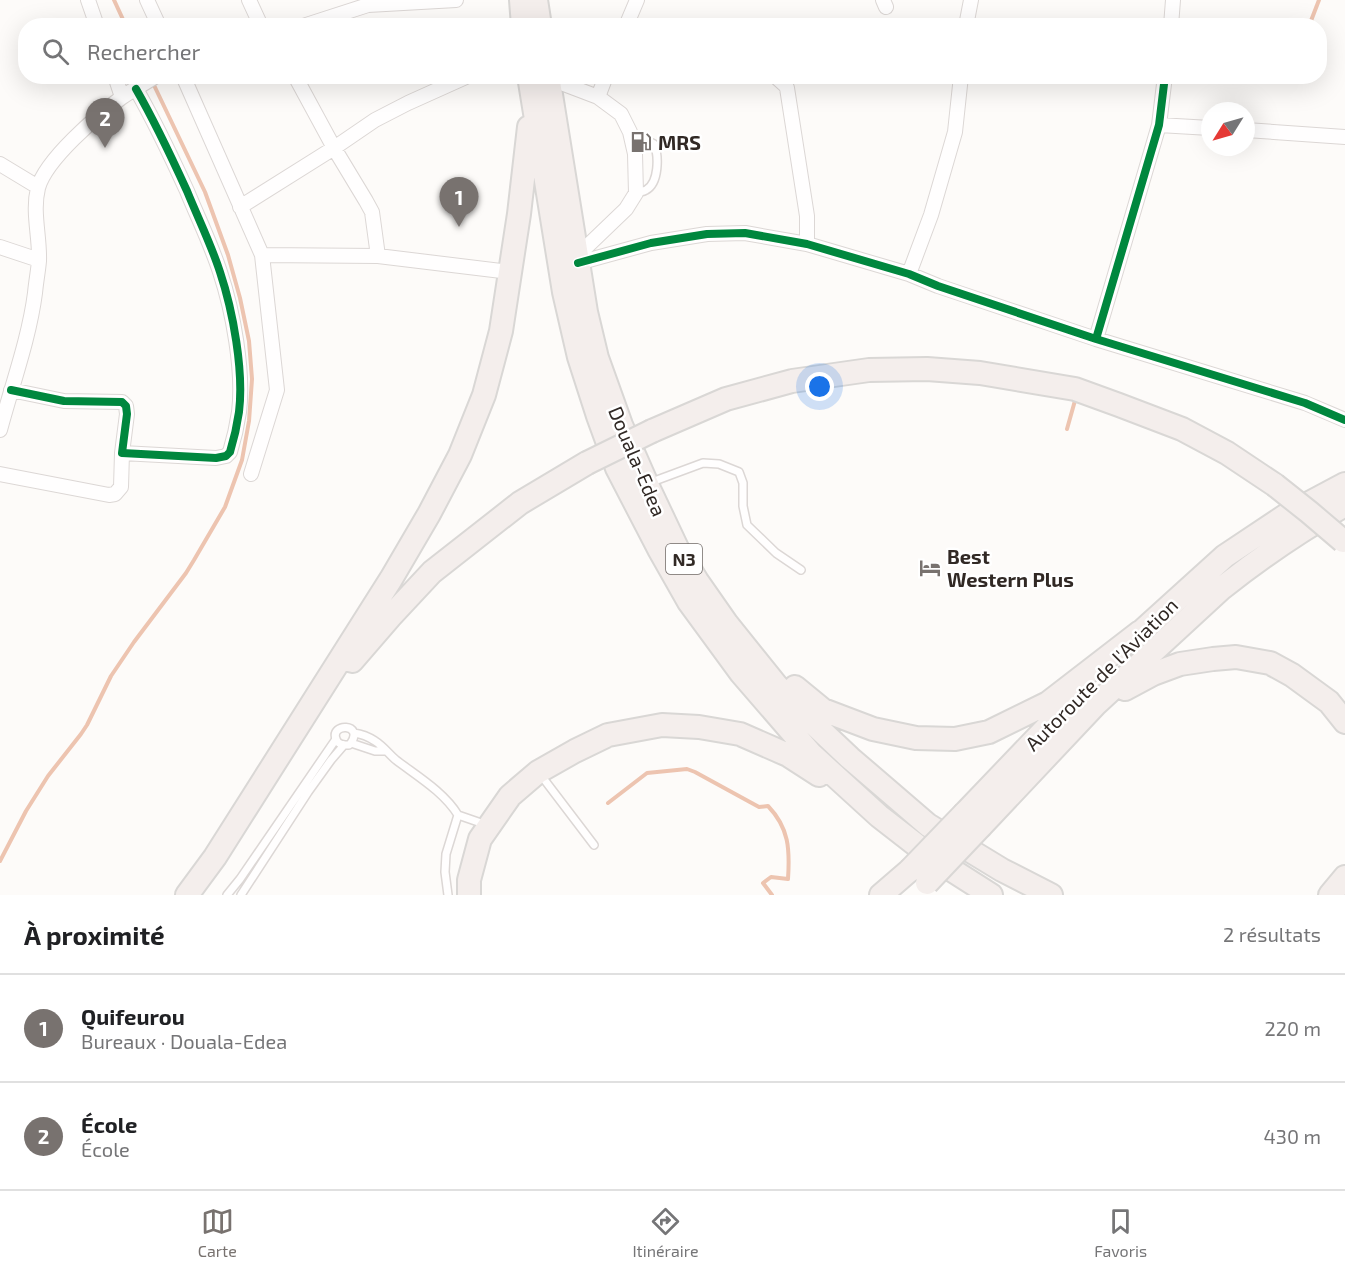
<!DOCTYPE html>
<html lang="fr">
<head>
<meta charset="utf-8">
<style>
  :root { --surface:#fff; --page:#f2f2f2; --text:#202124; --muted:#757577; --line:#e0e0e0; --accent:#78726f }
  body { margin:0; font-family:"Exo 2",sans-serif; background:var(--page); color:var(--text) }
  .compass { position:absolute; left:1201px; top:102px; width:54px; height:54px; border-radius:50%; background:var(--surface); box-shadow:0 6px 24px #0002; rotate:233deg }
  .you { position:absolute; left:820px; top:387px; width:21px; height:21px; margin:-15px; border:4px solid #fff; border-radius:50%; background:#1a73e8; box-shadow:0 0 0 9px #1a73e833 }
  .badge { display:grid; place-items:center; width:39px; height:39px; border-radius:50%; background:var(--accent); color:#fff; font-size:20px; font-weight:700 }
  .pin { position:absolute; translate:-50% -50px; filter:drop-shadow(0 2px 3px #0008) }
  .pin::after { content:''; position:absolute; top:32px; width:21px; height:18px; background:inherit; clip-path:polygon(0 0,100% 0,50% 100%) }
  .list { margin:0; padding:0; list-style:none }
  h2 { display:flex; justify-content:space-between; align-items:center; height:78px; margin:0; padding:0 24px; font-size:26px }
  h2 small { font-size:20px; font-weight:400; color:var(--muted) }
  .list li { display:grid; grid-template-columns:39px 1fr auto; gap:18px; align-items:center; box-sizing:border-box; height:108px; padding:0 24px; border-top:2px solid var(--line) }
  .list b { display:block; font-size:22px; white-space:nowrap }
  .list p { margin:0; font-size:20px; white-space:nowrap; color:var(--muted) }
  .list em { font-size:20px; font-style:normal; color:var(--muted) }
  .icon { flex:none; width:33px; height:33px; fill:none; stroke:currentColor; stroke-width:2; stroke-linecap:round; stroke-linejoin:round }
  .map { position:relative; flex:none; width:1345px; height:895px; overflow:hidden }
  .search { position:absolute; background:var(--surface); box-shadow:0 6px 24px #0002; left:18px; right:18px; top:18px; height:66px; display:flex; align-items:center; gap:15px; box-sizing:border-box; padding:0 21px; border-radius:24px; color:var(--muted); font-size:22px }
  .sheet { height:294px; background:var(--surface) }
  nav { display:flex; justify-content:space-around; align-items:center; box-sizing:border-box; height:84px; border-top:2px solid var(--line); background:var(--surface); font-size:16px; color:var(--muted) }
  nav a { display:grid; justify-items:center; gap:3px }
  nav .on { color:var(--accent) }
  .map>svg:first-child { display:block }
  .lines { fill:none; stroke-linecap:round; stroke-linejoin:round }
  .stream { stroke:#edc4b0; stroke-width:4 }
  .service-casing { stroke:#dcd7d5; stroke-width:10 }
  .minor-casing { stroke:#dcd7d5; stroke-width:16 }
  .trunk-casing { stroke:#d9d7d5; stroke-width:26 }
  .service { stroke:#fffefe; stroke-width:7 }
  .minor { stroke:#fffefe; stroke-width:14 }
  .trunk { stroke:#f4eeec; stroke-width:22 }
  .trunk-bridge-casing { stroke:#d9d7d5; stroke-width:26; stroke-linecap:butt }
  .trunk-bridge { stroke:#f4eeec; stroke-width:22 }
  .cycleway-casing { stroke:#fff; stroke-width:11 }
  .cycleway { stroke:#00873e; stroke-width:8 }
  .labels { text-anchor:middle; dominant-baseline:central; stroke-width:5; stroke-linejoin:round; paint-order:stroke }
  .shield { fill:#fff; stroke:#6f6966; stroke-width:1.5 }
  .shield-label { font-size:18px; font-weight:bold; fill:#312925 }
  .poi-label { font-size:20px; font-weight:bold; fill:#312925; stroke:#fff; text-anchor:start }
  .street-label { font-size:20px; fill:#312925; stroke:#fff }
</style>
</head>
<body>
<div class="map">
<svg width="1345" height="895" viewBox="0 0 1345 895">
  <rect width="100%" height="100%" fill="#fdfbf9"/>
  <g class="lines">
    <path class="stream" d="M114,0L126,26
      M1309,26L1319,0
      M1067,429L1076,397
      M608,803L647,773L687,769L695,772L759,807L768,806C789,828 790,849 788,879L771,877L763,883L772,895
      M0,861L26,811L48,776L81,734L87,725L111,676L134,642L186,573L194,560L225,507L242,460L249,421L252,379L249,341L240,298L228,255L205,192L152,81"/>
    <defs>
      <path id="service" d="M630,132L654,144C659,156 659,183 646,190C643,192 639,192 636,193
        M649,483L703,463L719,464L739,472L743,483V506L747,525L776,553L801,570
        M354,733C361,734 369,737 375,741C383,746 389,754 396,760C417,776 444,792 458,815L446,854L445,872L448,895
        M351,743C364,723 330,723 336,739C338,745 344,745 349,745L351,743L375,751H386
        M540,774L594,845
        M458,815L484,824
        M227,895L240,879L336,739
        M241,895L308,792L331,760L344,745"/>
      <path id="minor" d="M88,0L97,26
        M147,0L159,26
        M249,0L261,26
        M883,0L886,7
        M303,26L368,5L456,0
        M626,26L637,0
        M966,26L971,0
        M1171,26L1173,0
        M115,76L122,97
        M183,76L262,255L277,390L251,474
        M295,76L334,148L366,201L372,212L378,256
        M775,76L785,85L787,88L807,216V244
        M548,78L598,97L621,114L630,132L635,154L636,193L626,209L577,256
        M598,97L606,76
        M1159,125L1210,128
        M1246,130L1345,137
        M0,164L38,187
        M240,207L334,148L375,120L408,103L468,76
        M0,247L39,260
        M262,255L378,256L510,272
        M578,263L651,243L707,234L745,233L807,244L909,274L938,286L1096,339L1305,403L1345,420
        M909,274L931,215L955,132L961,76
        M1096,339L1159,125L1165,76
        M11,390L64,401L122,402L126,406L127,414L122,453L216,458L226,456L230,452C234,439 237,426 239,412C244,371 233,311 220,272C211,244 198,218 187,191C171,156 155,122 136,89
        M0,430C12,385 29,339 35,293C36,282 38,272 39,261C40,237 32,212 38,188C46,159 97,116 121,98C132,90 144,84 156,76
        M0,474L109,495L115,494L121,487L122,453"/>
      <path id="trunk" d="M521,0L523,26
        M536,0L540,26
        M529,76L564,292L579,357L598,416L617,468L659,549L689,602L741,673L811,754L879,816L933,858L991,895
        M548,76L586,312L597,358L621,425L650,491L677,548L697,581L727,624L776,685L815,725L850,758L928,825L1002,870L1051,895
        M652,431L726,399L792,381L869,370L927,369L980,373L1075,389L1119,405L1182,429L1227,453L1275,485
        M1130,642L1225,556L1285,516L1345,484
        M352,661L390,617L432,572L520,503L587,463
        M795,687L823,710L873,729L916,738L955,739L989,732L1048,703L1140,632
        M1125,689L1153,674L1180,664L1213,659L1236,657L1270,663L1292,675L1329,702L1345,722
        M965,813L1077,696
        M981,826L1095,705L1222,588C1260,558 1302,529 1345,505
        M187,895L215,857L391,579L429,514L460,455L484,395L501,331L519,214L529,127
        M469,895V880L480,839L510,796L538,772L575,751L608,735L662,725L699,727L740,734L788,755L819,775
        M881,895L910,870
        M1330,895L1345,877"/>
    </defs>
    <use href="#service" class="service-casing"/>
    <use href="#minor" class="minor-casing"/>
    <use href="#trunk" class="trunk-casing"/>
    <use href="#service" class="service"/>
    <use href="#minor" class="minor"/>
    <use href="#trunk" class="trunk"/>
    <defs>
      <path id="trunk-bridge" d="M587,463L652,431
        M1275,485L1309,512L1343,541
        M910,870L965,813
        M927,883L981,826"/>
    </defs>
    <use href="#trunk-bridge" class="trunk-bridge-casing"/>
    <use href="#trunk-bridge" class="trunk-bridge"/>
    <defs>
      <path id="cycleway" d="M578,263L651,243L707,234L745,233L807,244L909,274L938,286L1096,339L1305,403L1345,420
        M1096,339L1159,125L1165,76
        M11,390L64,401L122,402L126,406L127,414L122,453L216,458L226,456L230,452C234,439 237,426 239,412C244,371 233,311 220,272C211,244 198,218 187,191C171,156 155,122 136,89"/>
    </defs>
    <use href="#cycleway" class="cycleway-casing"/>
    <use href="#cycleway" class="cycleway"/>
  </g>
  <defs>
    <symbol id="fuel-bare" viewBox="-9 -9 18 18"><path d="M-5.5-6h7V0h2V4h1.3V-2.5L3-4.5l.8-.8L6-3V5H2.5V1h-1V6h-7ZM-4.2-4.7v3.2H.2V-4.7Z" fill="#78726f" stroke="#fff" stroke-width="2.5" paint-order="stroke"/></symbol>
    <symbol id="hotel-bare" viewBox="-9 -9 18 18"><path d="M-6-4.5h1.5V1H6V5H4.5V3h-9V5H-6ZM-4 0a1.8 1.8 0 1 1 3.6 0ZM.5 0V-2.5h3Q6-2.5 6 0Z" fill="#78726f" stroke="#fff" stroke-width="2.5" paint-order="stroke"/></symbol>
  </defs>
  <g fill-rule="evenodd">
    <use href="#fuel-bare" x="626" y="127" width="30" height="30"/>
    <use href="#hotel-bare" x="915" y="553" width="30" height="30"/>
  </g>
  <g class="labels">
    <rect class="shield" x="666" y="544" width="36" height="30" rx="4.5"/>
    <g class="shield-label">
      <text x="684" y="559">N3</text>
    </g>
    <g class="poi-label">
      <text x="658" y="142">MRS</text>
      <text x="947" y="556">Best<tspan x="947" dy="23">Western Plus</tspan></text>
    </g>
    <g class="street-label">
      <text transform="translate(638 461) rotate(67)">Douala-Edea</text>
      <text transform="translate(1101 674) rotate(-45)">Autoroute de l'Aviation</text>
    </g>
  </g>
</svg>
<svg class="compass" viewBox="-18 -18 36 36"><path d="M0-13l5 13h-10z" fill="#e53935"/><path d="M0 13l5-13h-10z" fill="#757577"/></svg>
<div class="you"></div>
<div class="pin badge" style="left:459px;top:227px">1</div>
<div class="pin badge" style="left:105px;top:148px">2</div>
<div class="search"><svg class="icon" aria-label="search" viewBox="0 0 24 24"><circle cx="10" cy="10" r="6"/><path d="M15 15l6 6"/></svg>Rechercher</div>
</div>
<section class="sheet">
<h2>À proximité<small>2 résultats</small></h2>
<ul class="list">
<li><span class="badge">1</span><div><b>Quifeurou</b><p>Bureaux · Douala-Edea</p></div><em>220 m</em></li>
<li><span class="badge">2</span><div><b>École</b><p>École</p></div><em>430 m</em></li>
</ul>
</section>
<nav>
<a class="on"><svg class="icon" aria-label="map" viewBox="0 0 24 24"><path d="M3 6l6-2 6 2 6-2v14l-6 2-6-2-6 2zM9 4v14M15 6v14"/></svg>Carte</a>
<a><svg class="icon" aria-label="directions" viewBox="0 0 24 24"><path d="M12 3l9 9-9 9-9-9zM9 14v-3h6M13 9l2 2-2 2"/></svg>Itinéraire</a>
<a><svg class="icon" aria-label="saved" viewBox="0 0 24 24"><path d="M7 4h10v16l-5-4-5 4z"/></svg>Favoris</a>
</nav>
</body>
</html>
